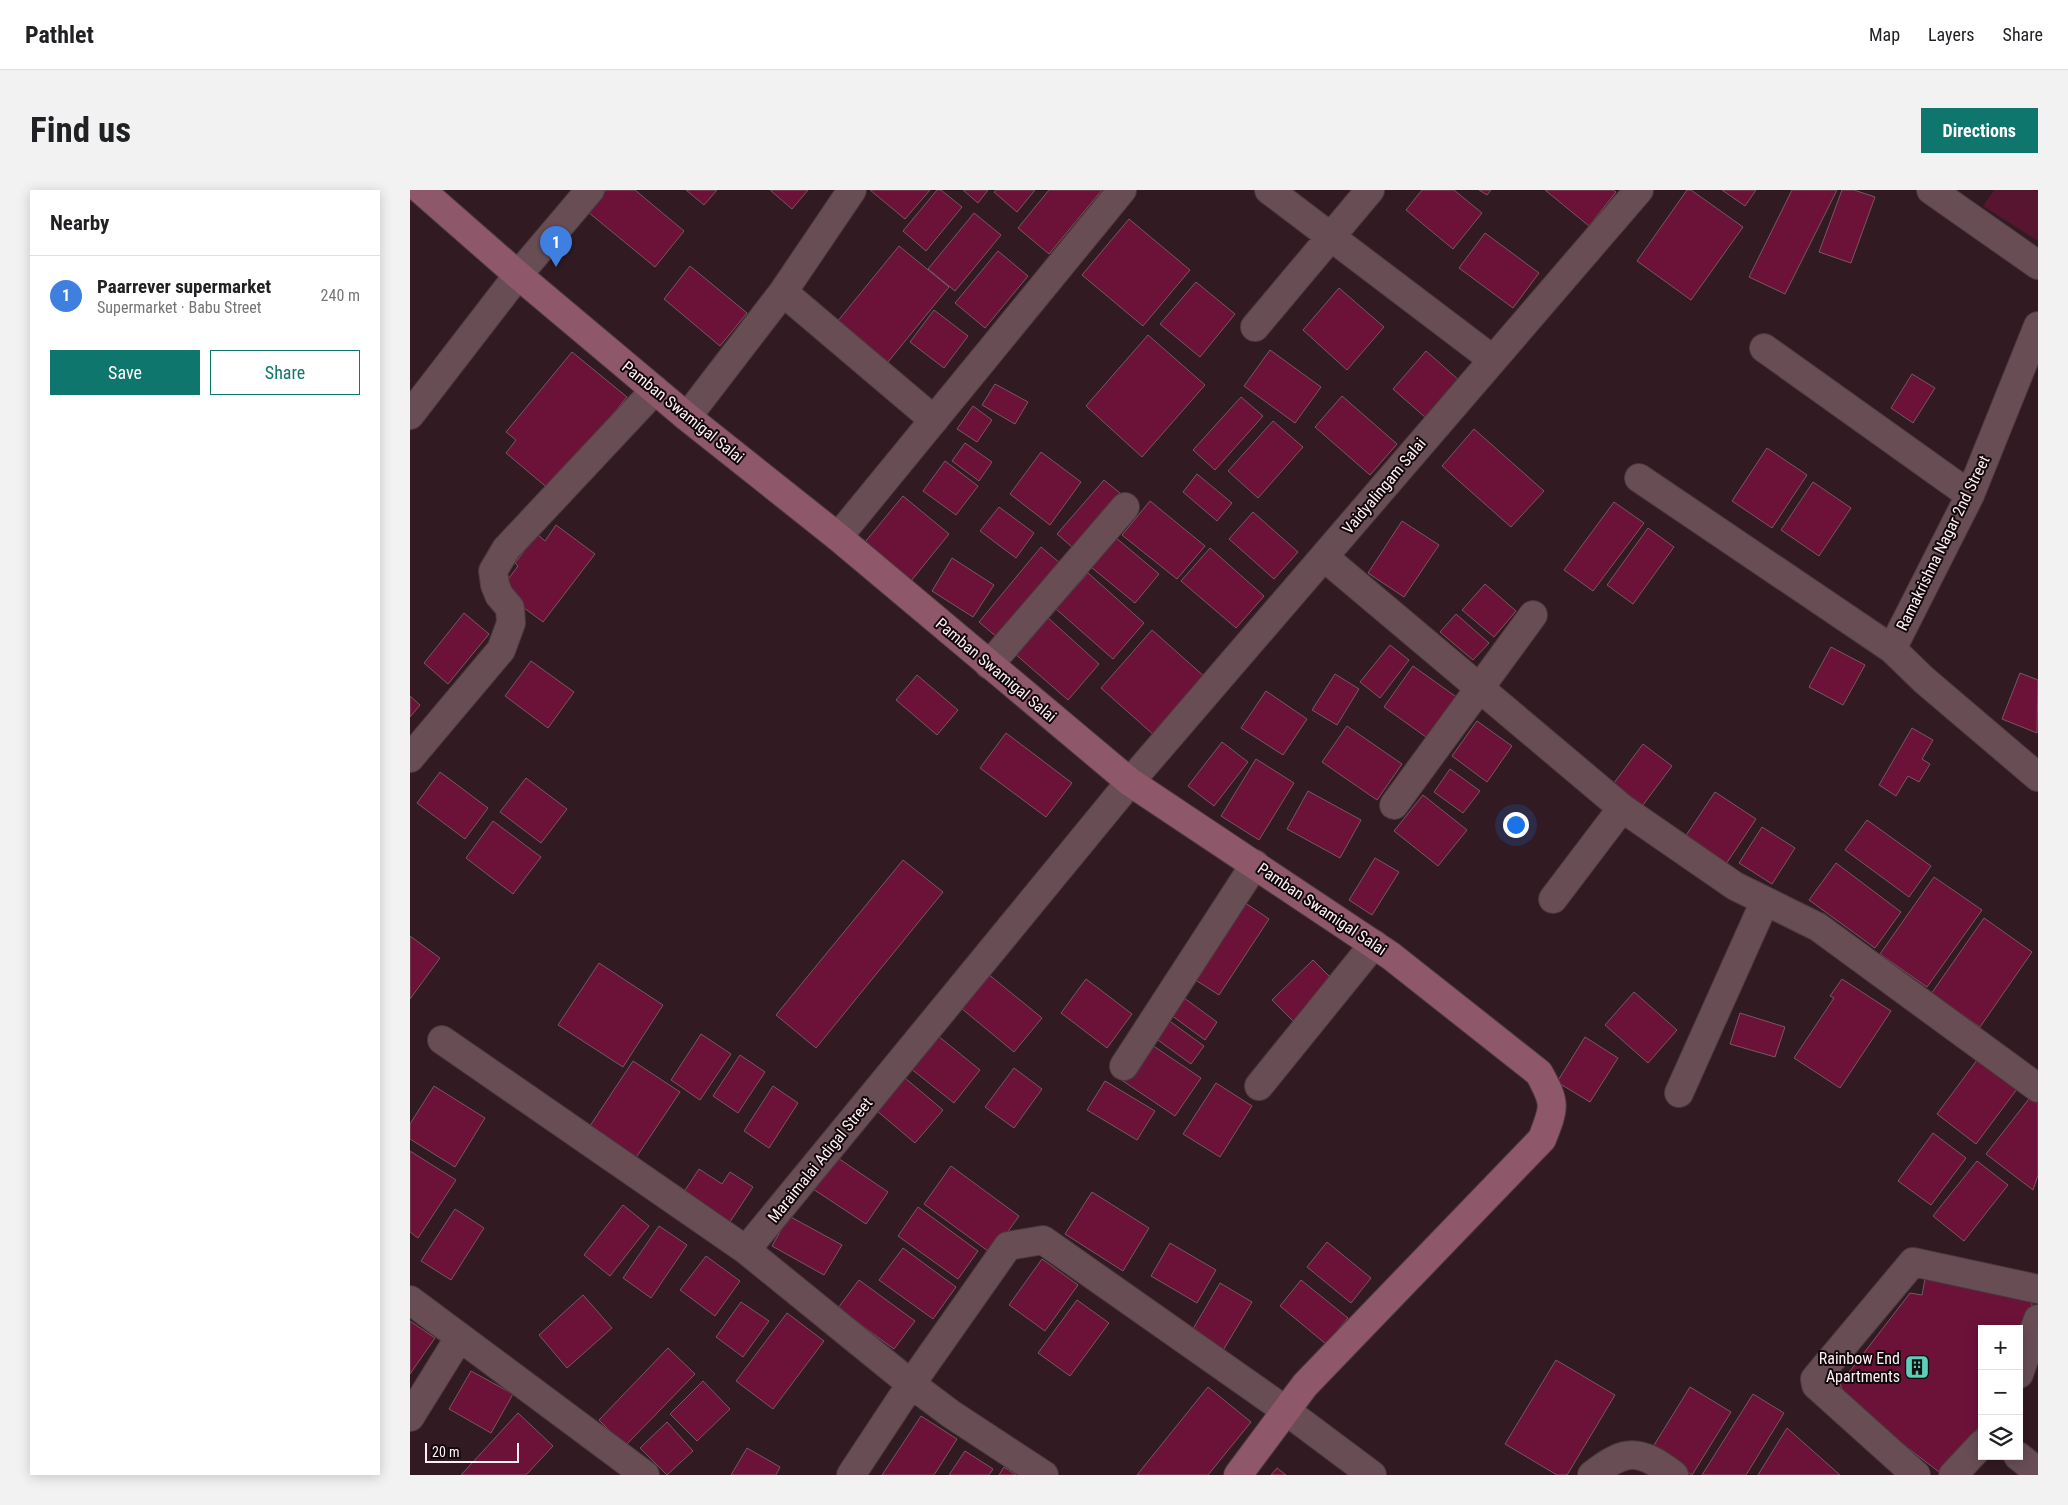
<!DOCTYPE html>
<html lang="en">
<head>
<meta charset="utf-8">
<style>
  :root { --surface:#fff; --page:#f2f2f2; --text:#202124; --muted:#757577; --line:#e0e0e0; --accent:#0f766e }
  body { margin:0; font-family:"Roboto Condensed",sans-serif; background:var(--page); color:var(--text) }
  .controls { position:absolute; right:15px; bottom:15px; display:grid; overflow:hidden; border-radius:0px; box-shadow:0 2px 12px #0003 }
  .controls button { width:45px; height:45px; display:grid; place-items:center; padding:0; border:0; border-bottom:1px solid var(--line); background:var(--surface); color:var(--text); font:25px sans-serif }
  .scale { position:absolute; left:15px; bottom:12px; width:94px; box-sizing:border-box; padding-left:5px; border:2px solid #fef0f4; border-top:0; font-size:14px; line-height:18px; white-space:nowrap; color:#fef0f4; -webkit-text-stroke:4px #12080b; paint-order:stroke }
  .you { position:absolute; left:1105px; top:634px; width:18px; height:18px; margin:-12px; border:4px solid #fff; border-radius:50%; background:#1a73e8; box-shadow:0 0 0 8px #1a73e833 }
  .badge { display:grid; place-items:center; width:32px; height:32px; border-radius:50%; background:var(--accent); color:#fff; font-size:16px; font-weight:700 }
  .pin { position:absolute; translate:-50% -41px; filter:drop-shadow(0 1px 2px #0008) }
  .pin::after { content:''; position:absolute; top:26px; width:18px; height:15px; background:inherit; clip-path:polygon(0 0,100% 0,50% 100%) }
  .list { margin:0; padding:0; list-style:none }
  h2 { display:flex; justify-content:space-between; align-items:center; height:65px; margin:0; padding:0 20px; font-size:21px }
  h2 small { font-size:16px; font-weight:400; color:var(--muted) }
  .list li { display:grid; grid-template-columns:32px 1fr auto; gap:15px; align-items:center; box-sizing:border-box; height:80px; padding:0 20px; border-top:1px solid var(--line) }
  .list b { display:block; font-size:19px; white-space:nowrap }
  .list p { margin:0; font-size:16px; white-space:nowrap; color:var(--muted) }
  .list em { font-size:16px; font-style:normal; color:var(--muted) }
  .actions { display:flex; gap:10px; padding:15px 20px }
  .actions a { flex:1; padding:11px 0; border:1px solid var(--accent); border-radius:0px; text-align:center; font-size:18px; color:var(--accent) }
  .actions .main { background:var(--accent); color:#fff }
  .icon { flex:none; width:28px; height:28px; fill:none; stroke:currentColor; stroke-width:2; stroke-linecap:round; stroke-linejoin:round }
  .map { position:relative; flex:none; width:1628px; height:1285px; overflow:hidden; border-radius:0px }
  header { display:flex; align-items:center; gap:30px; box-sizing:border-box; height:70px; padding:0 25px; background:var(--surface); border-bottom:1px solid var(--line) }
  header strong { font-size:24px }
  nav { display:flex; gap:28px; margin-inline-start:auto; font-size:18px }
  .intro { display:flex; align-items:center; justify-content:space-between; box-sizing:border-box; height:120px; padding:0 30px }
  h1 { margin:0; font-size:35px }
  .button { padding:12px 22px; border-radius:0px; background:var(--accent); color:#fff; font-size:18px; font-weight:700 }
  main { display:flex; gap:30px; padding:0 30px }
  aside { flex:1; background:var(--surface); border-radius:0px; box-shadow:0 2px 12px #0003 }
  .map>svg:first-child { display:block }
  .green { fill:#57152f }
  .building { fill:#6c1239; stroke:#755961 }
  .lines { fill:none; stroke-linecap:round; stroke-linejoin:round }
  .street-casing { stroke:#4b393e; stroke-width:30 }
  .secondary-casing { stroke:#4b393e; stroke-width:30 }
  .street { stroke:#684d55; stroke-width:28 }
  .secondary { stroke:#8f586a; stroke-width:28 }
  .labels { text-anchor:middle; dominant-baseline:central; stroke-width:4; stroke-linejoin:round; paint-order:stroke }
  .street-label { font-size:16px; fill:#fef0f4; stroke:#12080b }
  .poi-label { font-size:16px; fill:#fef0f4; stroke:#12080b; text-anchor:end }
</style>
</head>
<body>
<header>
<strong>Pathlet</strong>
<nav><a>Map</a><a>Layers</a><a>Share</a></nav>
</header>
<div class="intro"><h1>Find us</h1><a class="button">Directions</a></div>
<main>
<aside>
<h2>Nearby<small></small></h2>
<ul class="list">
<li><span class="badge" style="background:#3f7fe0">1</span><div><b>Paarrever supermarket</b><p>Supermarket · Babu Street</p></div><em>240 m</em></li>
</ul>
<div class="actions"><a class="main">Save</a><a>Share</a></div>
</aside>
<div class="map">
<svg width="1628" height="1285" viewBox="0 0 1628 1285">
  <rect width="100%" height="100%" fill="#311a21"/>
  <path class="green" d="M1584,0H1628V51L1573,16Z"/>
  <path class="building" d="M196,0H225L274,41L245,77L178,22Z
    M276,0H307L294,15Z
    M360,0H398L382,19Z
    M460,0H520L495,29Z
    M527,0H531L552,17L516,61L493,41Z
    M553,0H578L568,13Z
    M586,0H625L607,22L584,2Z
    M639,0H692L639,64L608,38Z
    M1012,0H1044L1072,23L1043,59L996,20Z
    M1069,0H1081L1077,5Z
    M1135,0H1203L1206,2L1179,36Z
    M1277,0H1281L1333,37L1281,110L1227,71Z
    M1312,0H1346L1335,16Z
    M1382,0H1427L1375,104L1339,87Z
    M1432,0H1444L1465,7L1441,73L1409,62Z
    M564,23L591,45L545,101L518,79Z
    M719,29L780,80L733,136L672,85Z
    M1075,43L1129,83L1103,118L1049,78Z
    M489,56L539,97L478,172L427,132Z
    M588,61L618,86L575,138L545,113Z
    M280,76L337,123L310,156L254,109Z
    M786,92L825,124L790,167L750,134Z
    M929,98L974,137L937,180L893,140Z
    M524,120L558,146L534,178L500,152Z
    M738,145L795,195L732,267L676,216Z
    M860,160L911,197L885,233L834,196Z
    M1016,161L1050,191L1016,228L983,199Z
    M162,162L217,207L140,300L96,263L106,250L96,242Z
    M1502,184L1525,198L1503,233L1481,218Z
    M585,194L618,212L605,234L572,215Z
    M932,206L987,254L960,285L905,237Z
    M831,207L853,226L805,280L783,260Z
    M563,216L582,230L567,252L547,239Z
    M863,231L893,257L848,308L818,281Z
    M1064,239L1134,301L1101,337L1032,276Z
    M555,253L582,272L569,291L542,271Z
    M1357,258L1397,285L1362,338L1322,311Z
    M631,262L671,292L640,335L600,304Z
    M535,271L568,296L546,325L513,301Z
    M787,284L822,313L807,331L773,302Z
    M694,290L716,308L669,363L647,344Z
    M1403,292L1441,318L1409,366L1371,340Z
    M493,306L539,344L501,391L455,352Z
    M740,311L795,356L767,389L712,345Z
    M1204,312L1234,333L1183,401L1154,380Z
    M589,317L624,343L606,368L570,341Z
    M843,322L888,362L864,389L819,349Z
    M992,331L1029,355L994,407L958,383Z
    M146,335L185,364L133,432L90,400L108,376L105,373L127,344L135,351Z
    M1238,338L1264,357L1223,414L1197,395Z
    M705,347L749,384L725,413L681,377Z
    M631,357L650,373L588,448L569,432Z
    M800,358L854,406L826,438L771,391Z
    M542,368L584,395L563,427L522,401Z
    M678,383L734,433L703,469L646,419Z
    M1075,394L1106,421L1084,447L1052,420Z
    M54,423L79,444L38,494L14,473Z
    M1046,424L1079,453L1063,470L1030,442Z
    M636,426L689,474L658,510L604,463Z
    M742,440L796,488L745,546L691,498Z
    M980,455L999,470L970,508L950,492Z
    M1421,457L1455,475L1433,515L1399,497Z
    M121,471L164,502L138,538L95,506Z
    M1003,476L1052,511L1023,552L974,517Z
    M1610,483L1628,490L1627,543L1592,529Z
    M925,484L949,499L927,535L902,520Z
    M507,485L548,520L527,545L486,510Z
    M856,501L897,529L873,565L831,538Z
    M0,506L10,515L0,527Z
    M1067,531L1102,556L1077,592L1042,566Z
    M937,536L992,574L967,610L912,572Z
    M1502,538L1523,550L1512,569L1520,574L1509,592L1498,586L1486,606L1469,595Z
    M596,543L662,593L636,627L570,578Z
    M812,552L838,572L804,616L778,596Z
    M1233,554L1262,576L1230,619L1201,597Z
    M846,569L884,593L849,650L811,626Z
    M1040,579L1070,601L1053,623L1024,602Z
    M30,582L78,618L55,649L7,613Z
    M116,588L157,619L131,653L90,622Z
    M898,601L951,630L930,668L877,639Z
    M1305,602L1346,629L1314,677L1273,650Z
    M1013,605L1057,640L1028,676L984,641Z
    M1457,630L1521,676L1499,707L1435,660Z
    M83,631L131,667L103,704L56,668Z
    M1352,637L1385,658L1362,694L1329,673Z
    M965,668L989,682L962,725L939,710Z
    M493,670L533,702L406,858L366,825Z
    M1426,673L1491,722L1465,758L1399,710Z
    M1524,687L1572,720L1517,797L1470,764Z
    M831,710L859,729L809,805L784,789Z
    M1574,728L1622,762L1570,837L1521,804Z
    M0,746L30,768L0,809Z
    M903,770L928,795L887,835L862,810Z
    M189,773L253,815L213,877L148,835Z
    M572,779L632,828L604,862L545,813Z
    M676,789L722,824L697,858L651,823Z
    M1432,789L1481,821L1430,898L1384,868L1424,808L1420,806Z
    M1224,802L1267,840L1238,873L1195,835Z
    M770,805L807,832L795,850L757,822Z
    M1330,823L1375,837L1365,867L1320,854Z
    M754,827L794,856L781,874L741,845Z
    M522,841L570,880L544,913L495,874Z
    M291,844L321,864L290,910L261,890Z
    M1175,847L1208,868L1180,912L1147,892Z
    M736,851L791,888L765,926L710,889Z
    M330,865L355,882L328,923L303,906Z
    M1570,866L1610,895L1566,954L1527,924Z
    M223,871L270,902L219,978L172,948Z
    M604,878L632,899L604,938L575,917Z
    M489,883L533,920L505,953L460,915Z
    M695,891L745,921L727,950L677,920Z
    M806,893L842,916L810,967L773,944Z
    M24,896L75,928L45,977L0,949V934Z
    M363,896L388,913L359,958L334,941Z
    M1622,905L1628,910V985L1623,1000L1576,964Z
    M1523,943L1556,968L1521,1015L1488,991Z
    M0,961L46,990L8,1048L0,1042Z
    M419,962L478,1002L456,1034L397,995Z
    M1567,971L1598,995L1554,1051L1523,1026Z
    M541,976L609,1026L582,1064L514,1014Z
    M289,979L312,994L320,982L343,997L314,1041L268,1011Z
    M682,1002L739,1038L713,1081L655,1044Z
    M213,1015L239,1036L200,1086L174,1065Z
    M508,1017L568,1061L548,1089L488,1046Z
    M45,1019L74,1038L41,1090L11,1071Z
    M379,1026L432,1055L414,1085L362,1056Z
    M249,1036L277,1055L241,1108L213,1088Z
    M917,1052L961,1088L941,1113L897,1077Z
    M760,1053L806,1080L787,1113L741,1086Z
    M493,1058L546,1097L523,1129L469,1090Z
    M296,1066L330,1091L305,1126L270,1100Z
    M632,1069L668,1095L635,1141L599,1115Z
    M1515,1089L1622,1105V1115L1609,1161V1139H1572V1234L1529,1282L1437,1211L1430,1194L1500,1103L1512,1105Z
    M449,1090L505,1131L484,1159L428,1118Z
    M891,1090L938,1128L916,1154L870,1116Z
    M810,1093L842,1112L812,1162L780,1144Z
    M173,1105L202,1138L157,1178L129,1145Z
    M667,1110L699,1133L660,1186L628,1163Z
    M331,1112L359,1131L333,1167L306,1147Z
    M377,1123L414,1151L363,1219L326,1191Z
    M0,1131L25,1148L0,1184Z
    M258,1158L285,1184L215,1256L189,1230Z
    M1146,1170L1205,1205L1157,1285H1147L1095,1254Z
    M61,1181L103,1204L81,1243L39,1219Z
    M293,1191L320,1219L287,1251L260,1224Z
    M798,1197L841,1232L798,1285H727Z
    M1280,1197L1321,1222L1282,1285L1241,1260Z
    M1343,1204L1374,1223L1336,1285H1292Z
    M108,1223L143,1256L116,1285H51Z
    M511,1226L547,1249L524,1285H472Z
    M257,1232L283,1261L257,1285L230,1258Z
    M1377,1238L1430,1285H1348Z
    M337,1258L370,1277L366,1285H321Z
    M555,1261L583,1279L579,1285H539Z
    M594,1277L606,1285H589Z
    M867,1278L876,1285H861Z"/>
  <g class="lines">
    <defs>
      <path id="street" d="M859,0L1082,169
        M1521,0L1628,75
        M373,102L442,0
        M845,137L960,0
        M1354,158L1560,305
        M0,225L108,85L180,0
        M277,227L373,102L524,230
        M1229,288L1482,459L1514,490L1628,587
        M428,347L712,0
        M914,367L1212,618L1325,696L1408,737L1628,898
        M1482,459L1560,305L1628,136
        M579,475L715,317
        M0,568L91,460L101,433L100,418L89,405L85,395L83,381L96,359L245,200
        M984,615L1123,425
        M1143,709L1212,618
        M32,850L336,1060L501,1194L541,1224L634,1285
        M714,876L845,674
        M849,896L964,754
        M1269,903L1355,711
        M336,1060L720,592L1229,0
        M0,1110L235,1285
        M1609,1184L1628,1129
        M0,1227L49,1148
        M1608,1266L1628,1282
        M441,1285L501,1194L598,1056L633,1050L875,1220L962,1285
        M1182,1285C1216,1258 1230,1259 1264,1285
        M1506,1285L1406,1195L1405,1189L1503,1072L1628,1099
        M1543,1285L1572,1254"/>
      <path id="secondary" d="M11,0L108,85L277,227L428,347L720,592L981,766L1129,883C1146,914 1145,916 1132,949L895,1195L828,1285"/>
    </defs>
    <use href="#street" class="street-casing"/>
    <use href="#secondary" class="secondary-casing"/>
    <use href="#street" class="street"/>
    <use href="#secondary" class="secondary"/>
  </g>
  <defs>
    <symbol id="building-square" viewBox="-11 -11 22 22"><rect x="-9" y="-9" width="18" height="18" rx="4" fill="#5cceba" stroke="#12080b"/><path d="M-4-6H4V6H1V3H-1V6H-4ZM-2.5-4.3h1.7v1.8h-1.7ZM.8-4.3h1.7v1.8H.8ZM-2.5-1h1.7V.8h-1.7ZM.8-1h1.7V.8H.8Z" fill="#111"/></symbol>
  </defs>
  <g fill-rule="evenodd">
    <use href="#building-square" x="1493" y="1163" width="28" height="28"/>
  </g>
  <g class="labels">
    <g class="street-label">
      <text transform="translate(273 222) rotate(39)">Pamban Swamigal Salai</text>
      <text transform="translate(974 296) rotate(-50)">Vaidyalingam Salai</text>
      <text transform="translate(1533 353) rotate(-64)">Ramakrishna Nagar 2nd Street</text>
      <text transform="translate(586 480) rotate(40)">Pamban Swamigal Salai</text>
      <text transform="translate(912 719) rotate(34)">Pamban Swamigal Salai</text>
      <text transform="translate(410 970) rotate(-51)">Maraimalai Adigal Street</text>
    </g>
    <g class="poi-label">
      <text x="1490" y="1168">Rainbow End<tspan x="1490" dy="18">Apartments</tspan></text>
    </g>
  </g>
</svg>
<div class="controls">
<button>+</button>
<button>−</button>
<button><svg class="icon" aria-label="layers" viewBox="0 0 24 24"><path d="M12 4l9 5-9 5-9-5zM3 14l9 5 9-5"/></svg></button>
</div>
<div class="scale">20 m</div>
<div class="you"></div>
<div class="pin badge" style="left:146px;top:77px;background:#3f7fe0">1</div>
</div>
</main>
</body>
</html>
